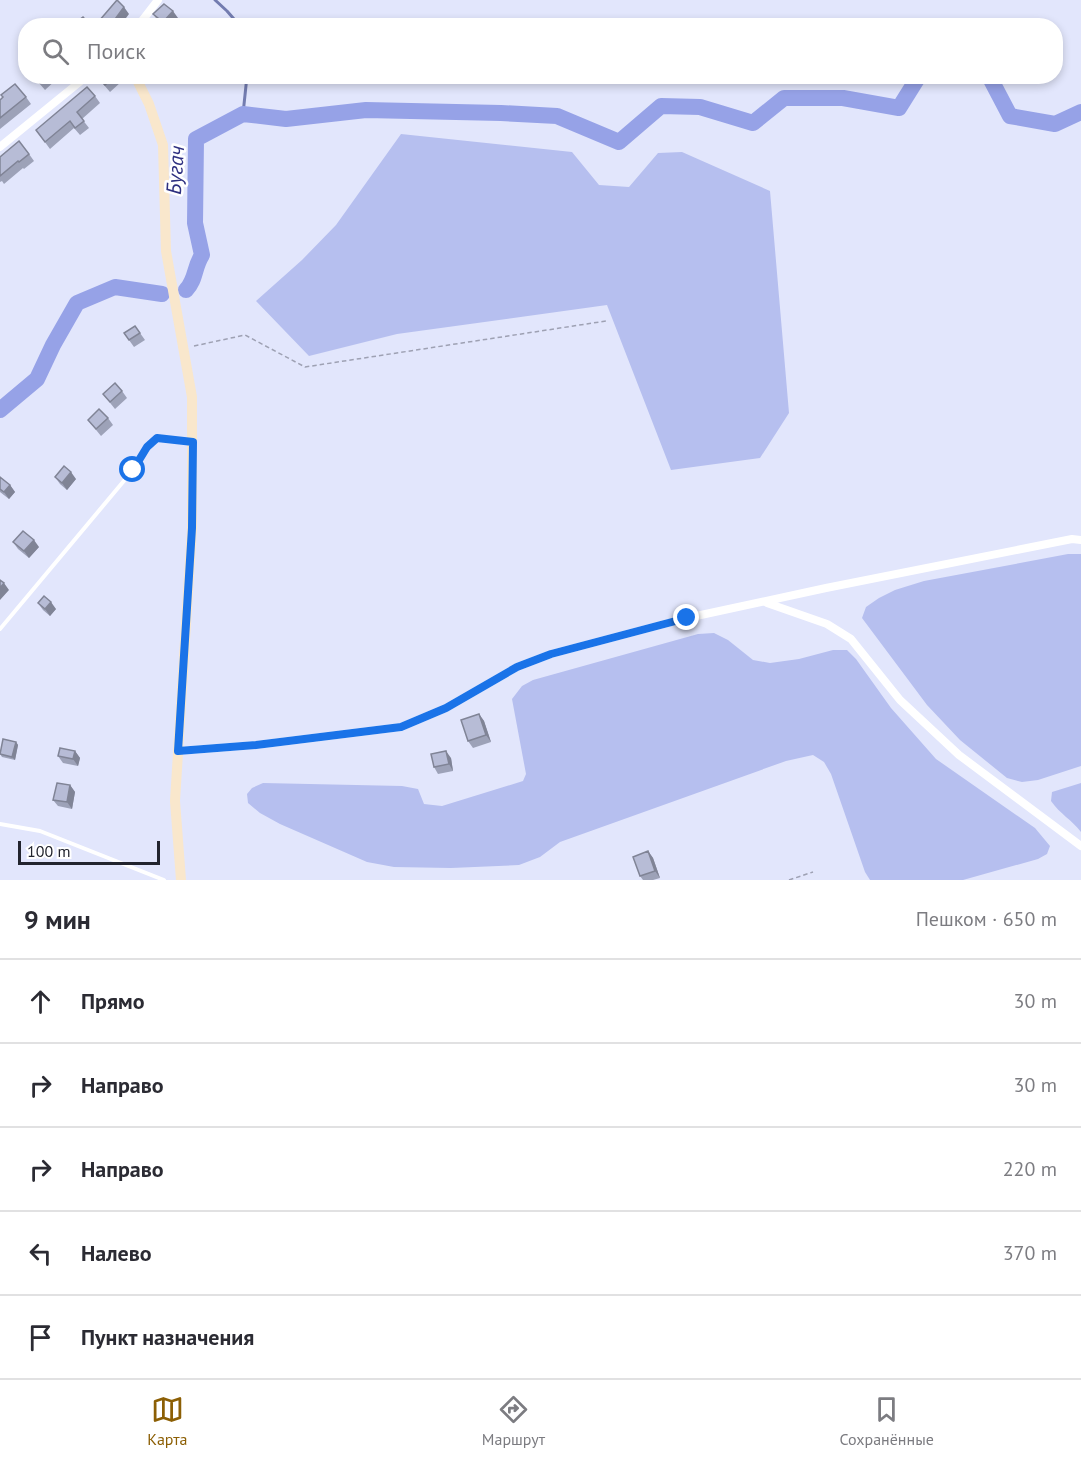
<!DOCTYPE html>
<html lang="ru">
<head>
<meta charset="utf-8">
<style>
  :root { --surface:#fff; --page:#f2f2f3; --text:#2b2b33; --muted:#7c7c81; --line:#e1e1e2; --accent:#8c5f05 }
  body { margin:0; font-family:"PT Sans",sans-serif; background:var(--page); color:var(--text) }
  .scale { position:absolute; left:18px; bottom:15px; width:142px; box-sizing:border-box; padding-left:6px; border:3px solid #22242e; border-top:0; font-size:16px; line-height:21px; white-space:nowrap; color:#22242e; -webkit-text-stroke:4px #fff; paint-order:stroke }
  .stop { position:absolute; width:18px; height:18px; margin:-14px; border:4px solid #1a73e8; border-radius:50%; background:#fff }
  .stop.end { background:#1a73e8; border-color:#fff; box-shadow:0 2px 6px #0008 }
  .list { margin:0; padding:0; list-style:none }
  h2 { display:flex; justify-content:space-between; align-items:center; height:78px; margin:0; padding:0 24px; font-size:26px }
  h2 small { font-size:20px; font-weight:400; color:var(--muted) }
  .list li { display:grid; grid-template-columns:39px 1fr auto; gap:18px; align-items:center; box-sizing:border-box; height:84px; padding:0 24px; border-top:2px solid var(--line) }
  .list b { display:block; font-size:22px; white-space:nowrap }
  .list em { font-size:20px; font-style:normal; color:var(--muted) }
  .icon { flex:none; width:33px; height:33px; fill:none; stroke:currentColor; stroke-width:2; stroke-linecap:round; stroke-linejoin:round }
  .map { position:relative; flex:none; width:1081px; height:880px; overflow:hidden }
  .search { position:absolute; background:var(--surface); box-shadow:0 3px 9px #0003; left:18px; right:18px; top:18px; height:66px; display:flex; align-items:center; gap:15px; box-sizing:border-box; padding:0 21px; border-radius:24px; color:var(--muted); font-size:22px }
  .sheet { height:498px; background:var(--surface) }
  nav { display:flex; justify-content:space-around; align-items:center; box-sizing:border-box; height:84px; border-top:2px solid var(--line); background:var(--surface); font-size:16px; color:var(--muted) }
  nav a { display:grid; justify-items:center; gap:3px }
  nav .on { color:var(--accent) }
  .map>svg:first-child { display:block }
  .green { fill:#b6bfef }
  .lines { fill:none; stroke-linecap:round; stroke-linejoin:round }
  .stream { stroke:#737cb0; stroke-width:3 }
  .river { stroke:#96a2e7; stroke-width:16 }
  .path { stroke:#9ea1b3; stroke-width:1.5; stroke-dasharray:4.5 3; stroke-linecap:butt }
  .lane { stroke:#fff; stroke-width:4 }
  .street { stroke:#fff; stroke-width:8 }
  .secondary { stroke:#f9e7cc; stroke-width:10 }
  .wall { fill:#9da2b8 }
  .shaded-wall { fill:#808496 }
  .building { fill:#b7bcd6; stroke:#808496; stroke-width:1.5 }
  .route { stroke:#1a73e8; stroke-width:8 }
  .labels { text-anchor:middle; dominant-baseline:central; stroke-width:5; stroke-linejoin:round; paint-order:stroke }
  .water-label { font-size:21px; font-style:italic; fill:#2e3080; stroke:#fff }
</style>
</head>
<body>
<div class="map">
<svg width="1081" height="880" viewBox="0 0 1081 880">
  <rect width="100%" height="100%" fill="#e2e6fc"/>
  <path class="green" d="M401,134L572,152L599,185L629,187L658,153L682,152L770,191L789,413L760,458L671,470L607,305L397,334L309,356L256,301L302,260L336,225Z
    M1068,554H1081V766L1038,780L1022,782L1007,778L960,740L927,705L862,618L866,607L879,598L895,590L924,581Z
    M714,633L728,640L753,660L770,663L799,659L833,650H847L856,659L891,708L936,759L1035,828L1050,846L1047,854L1038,859L963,880H870L865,872L831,774L824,762L813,755L786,761L560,842L540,857L519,865L451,868L394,867L367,862L280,824L260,813L248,803L247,794L252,788L263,783L402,786L418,789L424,804L442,806L523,781L526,774L512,699L522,686L533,680L698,634Z
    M1081,783V832C1072,820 1060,814 1051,801L1052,792Z"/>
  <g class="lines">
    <path class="stream" d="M215,0L227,11L240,26
      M243,114L247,76"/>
    <path class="river" d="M989,76L1010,116L1055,124L1081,112
      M186,290C196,280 194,267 202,255L195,223L196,139L243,114L286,119L366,110L501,113L557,116L619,142L661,106L700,107L753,123L784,98H843L899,108L919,76
      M0,410L37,379L53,345L77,303L115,287L162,294"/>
    <path class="path" d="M194,346L245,335L305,367L606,321
      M789,880L813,872"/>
    <path class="lane" d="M0,629L133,470L147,447L157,438L189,442
      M0,824L40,831L164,880"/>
    <path class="street" d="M138,26L158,0
      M0,147L87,76
      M767,603L827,624L851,639L900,700L959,755L1081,846
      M178,751L256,745L401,727L446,708L517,667L551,654L687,618L826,588L1072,539L1081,540"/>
    <path class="secondary" d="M135,76L149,104L163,145L166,251L192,397V528L175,801L181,880"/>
  </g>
  <path class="wall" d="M153,14L178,18L171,26H163L158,21Z
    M33,76H55L57,79L45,90Z
    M100,76H118L121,82L110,92L98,78Z
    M95,96L100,103L82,119L89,128L80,135L74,128L50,149L36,130Z
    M3,97H26L31,104L0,129V100Z
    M29,154L34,161L24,169L23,168L4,184L2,181L0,182V157Z
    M135,326L145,340L134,347L124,333Z
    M122,391L127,398L115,409L103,394Z
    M108,418L113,425L101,436L88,420Z
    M0,477L10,485L15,492L9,499L0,492Z
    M55,477L76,479L67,490L60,484Z
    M13,542L39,547L29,558L18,549Z
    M38,603L56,609L50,616L43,610Z
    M479,714L484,721L491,742L473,748L468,741Z
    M16,742L18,745L15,760L2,757L0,754Z
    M75,751L80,758L78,766L63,763L58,756Z
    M451,758L453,771L438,774L434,767Z
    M70,785L75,792L72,809L58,806L53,800Z
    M648,851L653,858L660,878L653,880H643L640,876Z"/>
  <path class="shaded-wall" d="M124,7L129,14L120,26H110Z
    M173,11L178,18L171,26H165L163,22Z
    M71,472L76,479L67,490L62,483Z
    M10,485L15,492L9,499L4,492Z
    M34,540L39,547L29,558L24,551Z
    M4,583L9,590L0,600V588Z
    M51,602L56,609L50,616L45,609Z
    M479,714L484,721L491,742L486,735Z
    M16,742L18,745L15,760L12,757Z
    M75,751L80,758L78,766L73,759Z
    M446,751L451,758L453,771L449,764Z
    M70,785L75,792L72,809L67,802Z
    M648,851L653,858L660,878L655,871Z"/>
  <path class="building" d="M117,0L124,7L110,26H104L99,21Z
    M164,4L173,11L163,22L153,14Z
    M83,17L91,26H75L74,24Z
    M34,76H47L40,83Z
    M100,76H115L105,85L98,78Z
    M15,84L26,97L0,118V100L3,97L1,95Z
    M87,87L95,96L77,112L84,121L75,128L70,121L45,142L36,130Z
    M19,141L29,154L19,162L18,161L0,176V157Z
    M135,326L140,333L129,340L124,333Z
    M115,383L122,391L110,402L103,394Z
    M99,409L108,418L96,429L88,420Z
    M64,466L71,472L62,483L55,477Z
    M0,477L10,485L4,492L0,489Z
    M23,531L34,540L24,551L13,542Z
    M0,580L4,583L0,588Z
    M44,596L51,602L45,609L38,603Z
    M479,714L486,735L468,741L461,720Z
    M3,739L16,742L12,757L0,754Z
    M60,748L75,751L73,759L58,756Z
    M446,751L449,764L434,767L431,754Z
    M57,783L70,785L67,802L53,800Z
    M648,851L655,871L640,876L633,857Z"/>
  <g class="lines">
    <path class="route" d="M133,470L147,447L157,438L193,442L192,528L178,751L256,745L401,727L446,708L517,667L551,654L687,618"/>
  </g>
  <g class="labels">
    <g class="water-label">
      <text transform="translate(175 170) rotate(-86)">Бугач</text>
    </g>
  </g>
</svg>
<div class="scale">100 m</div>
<div class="stop" style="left:133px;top:470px"></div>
<div class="stop end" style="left:687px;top:618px"></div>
<div class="search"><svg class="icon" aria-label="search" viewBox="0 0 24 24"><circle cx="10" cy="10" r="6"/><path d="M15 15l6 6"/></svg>Поиск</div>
</div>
<section class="sheet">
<h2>9 мин<small>Пешком · 650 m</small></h2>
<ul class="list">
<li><svg class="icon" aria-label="ahead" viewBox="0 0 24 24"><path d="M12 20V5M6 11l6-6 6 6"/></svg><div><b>Прямо</b></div><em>30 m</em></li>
<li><svg class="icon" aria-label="right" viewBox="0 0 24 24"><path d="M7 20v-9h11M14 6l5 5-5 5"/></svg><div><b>Направо</b></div><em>30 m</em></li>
<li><svg class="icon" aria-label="right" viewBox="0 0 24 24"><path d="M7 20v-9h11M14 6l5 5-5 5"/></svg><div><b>Направо</b></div><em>220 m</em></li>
<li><svg class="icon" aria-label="left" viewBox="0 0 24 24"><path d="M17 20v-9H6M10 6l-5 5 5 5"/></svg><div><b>Налево</b></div><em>370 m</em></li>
<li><svg class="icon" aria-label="arrive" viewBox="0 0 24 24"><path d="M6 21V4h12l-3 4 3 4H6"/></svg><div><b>Пункт назначения</b></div></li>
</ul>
</section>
<nav>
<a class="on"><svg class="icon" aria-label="map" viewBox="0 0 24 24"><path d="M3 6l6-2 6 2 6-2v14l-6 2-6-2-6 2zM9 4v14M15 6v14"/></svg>Карта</a>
<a><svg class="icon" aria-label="directions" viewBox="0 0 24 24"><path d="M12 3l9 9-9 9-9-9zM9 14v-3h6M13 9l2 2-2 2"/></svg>Маршрут</a>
<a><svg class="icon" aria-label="saved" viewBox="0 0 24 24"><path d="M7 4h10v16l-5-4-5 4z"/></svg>Сохранённые</a>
</nav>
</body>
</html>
